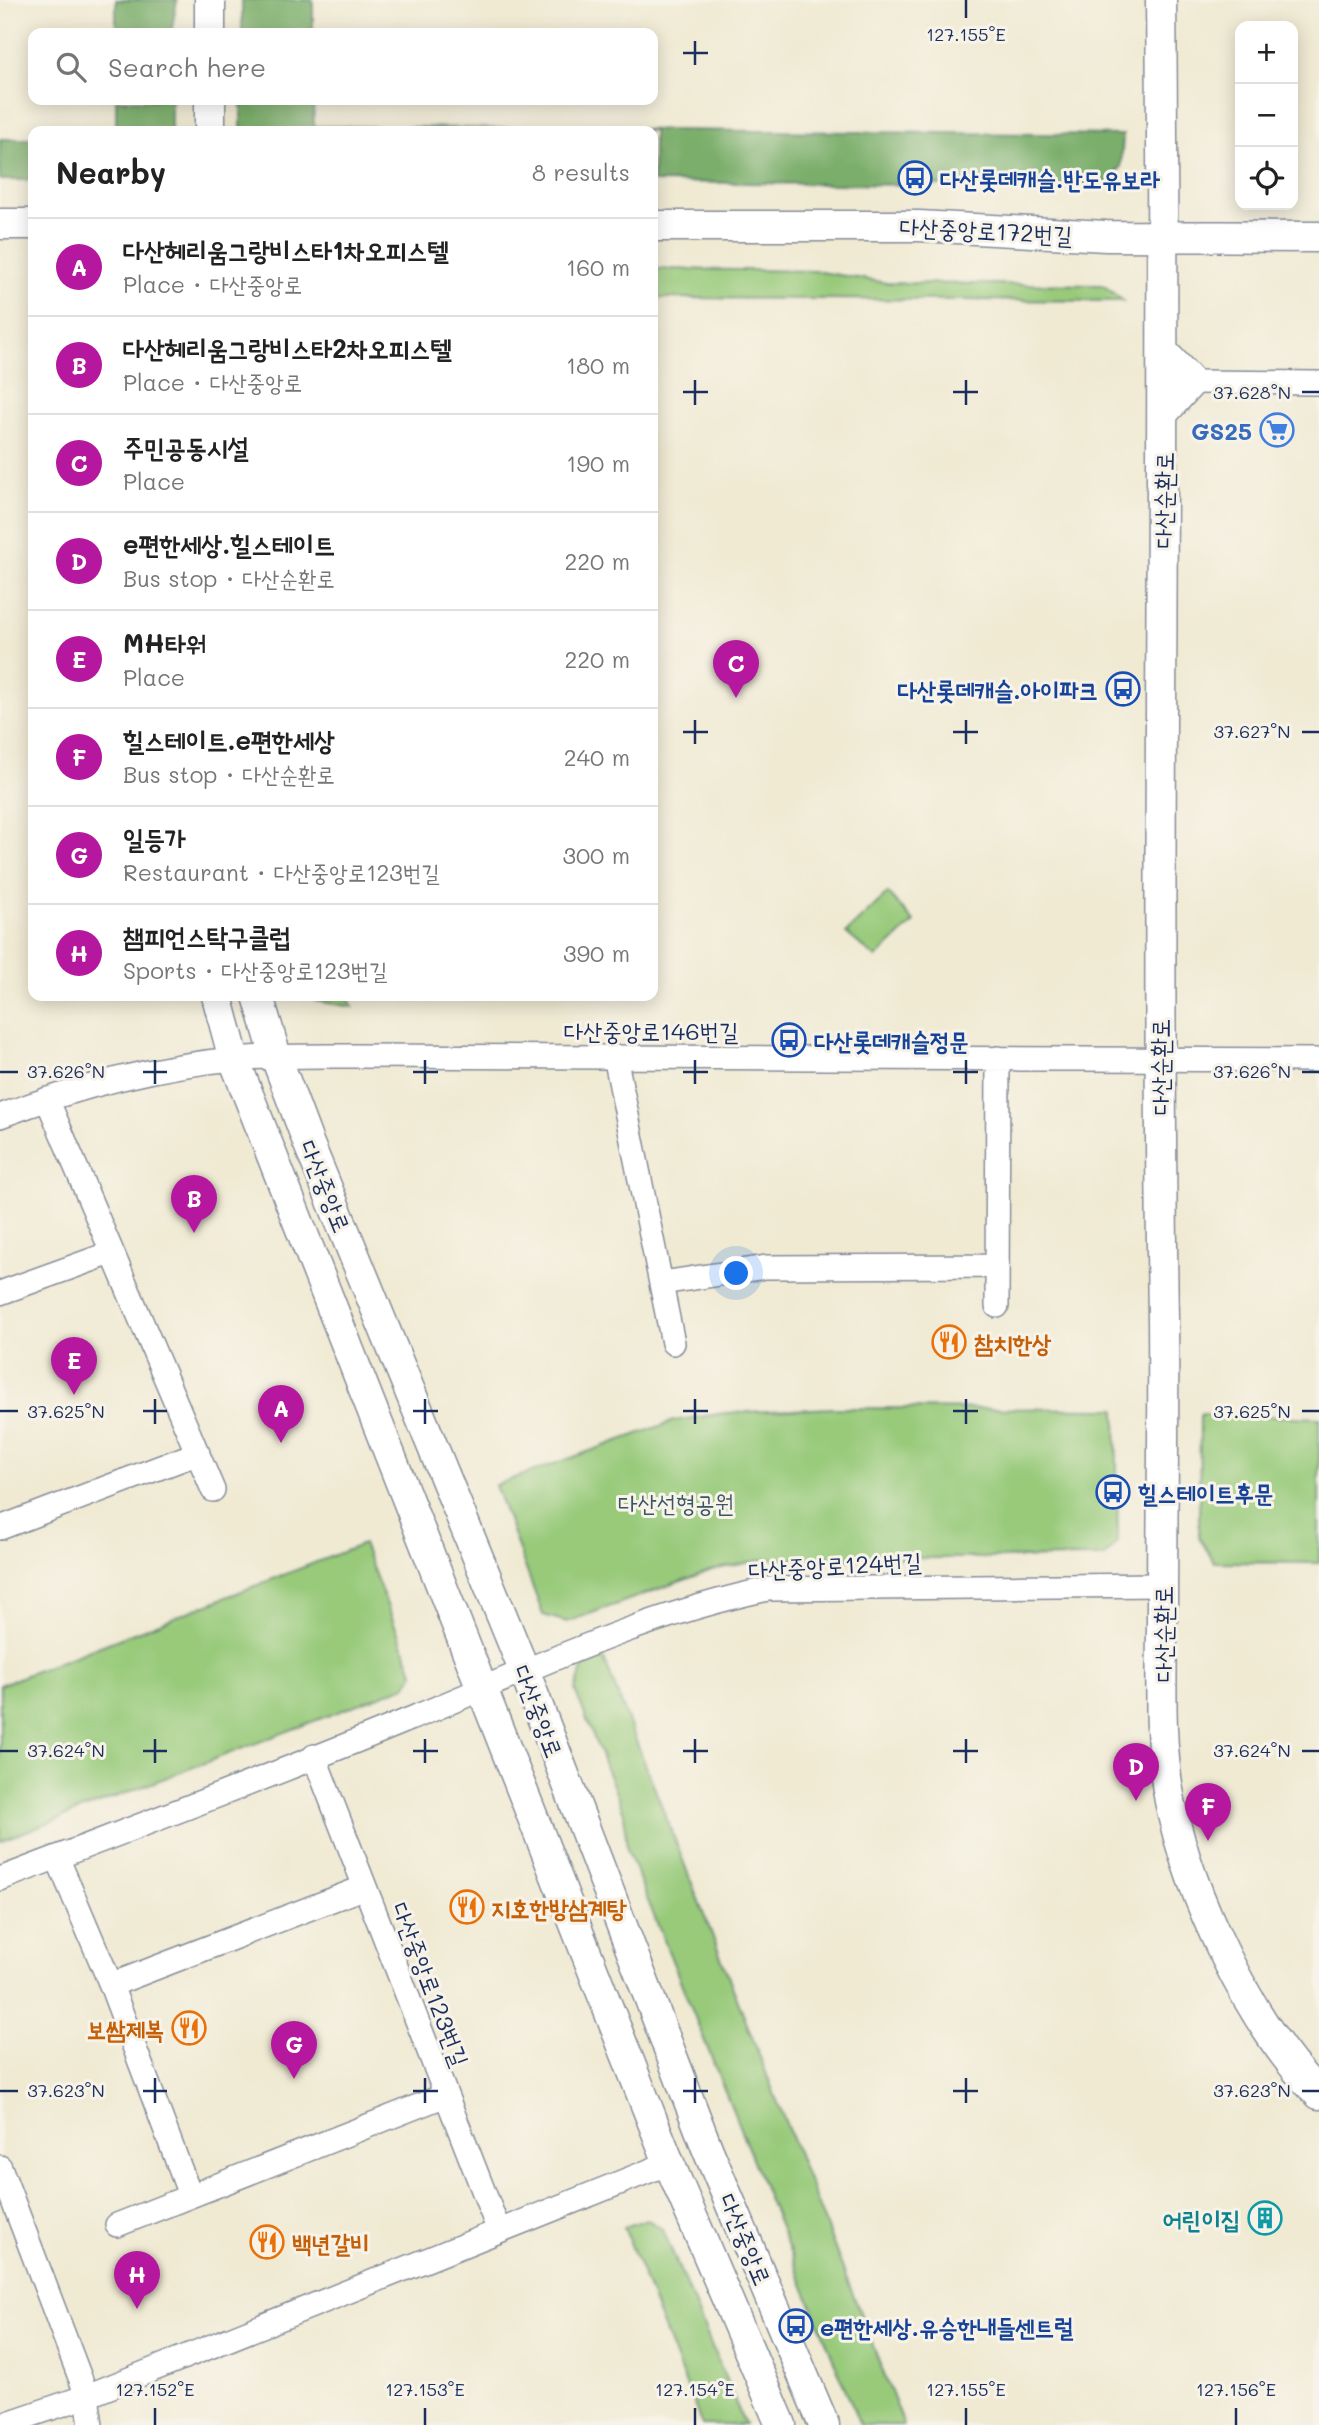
<!DOCTYPE html>
<html lang="en">
<head>
<meta charset="utf-8">
<style>
  :root { --surface:#fff; --page:#f6f6f6; --text:#222; --muted:#767676; --line:#e0e0e0; --accent:#b5179e }
  body { margin:0; font-family:Mali,"Poor Story",sans-serif; background:var(--page); color:var(--text) }
  .controls { position:absolute; right:21px; top:21px; display:grid; overflow:hidden; border-radius:14px; box-shadow:0 4px 18px #0003 }
  .controls button { width:63px; height:63px; display:grid; place-items:center; padding:0; border:0; border-bottom:2px solid var(--line); background:var(--surface); color:var(--text); font:35px sans-serif }
  .you { position:absolute; left:737px; top:1274px; width:24px; height:24px; margin:-18px; border:5px solid #fff; border-radius:50%; background:#1a73e8; box-shadow:0 0 0 10px #1a73e833 }
  .badge { display:grid; place-items:center; width:46px; height:46px; border-radius:50%; background:var(--accent); color:#fff; font-size:23px; font-weight:700 }
  .pin { position:absolute; translate:-50% -58px; filter:drop-shadow(0 2px 4px #0008) }
  .pin::after { content:''; position:absolute; top:37px; width:24px; height:21px; background:inherit; clip-path:polygon(0 0,100% 0,50% 100%) }
  .list { margin:0; padding:0; list-style:none }
  h2 { display:flex; justify-content:space-between; align-items:center; height:91px; margin:0; padding:0 28px; font-size:30px }
  h2 small { font-size:23px; font-weight:400; color:var(--muted) }
  .list li { display:grid; grid-template-columns:46px 1fr auto; gap:21px; align-items:center; box-sizing:border-box; height:98px; padding:0 28px; border-top:2px solid var(--line) }
  .list b { display:block; font-size:26px; white-space:nowrap }
  .list p { margin:0; font-size:23px; white-space:nowrap; color:var(--muted) }
  .list em { font-size:23px; font-style:normal; color:var(--muted) }
  .icon { flex:none; width:38px; height:38px; fill:none; stroke:currentColor; stroke-width:2; stroke-linecap:round; stroke-linejoin:round }
  .map { position:relative; flex:none; width:1319px; height:2425px; overflow:hidden }
  .search { position:absolute; background:var(--surface); box-shadow:0 4px 18px #0003; left:28px; top:28px; width:630px; height:77px; display:flex; align-items:center; gap:18px; box-sizing:border-box; padding:0 24px; border-radius:14px; color:var(--muted); font-size:26px }
  .panel { position:absolute; background:var(--surface); box-shadow:0 4px 18px #0003; left:28px; top:126px; width:630px; height:875px; border-radius:14px }
  .map>svg:first-child { display:block }
  .green { fill:#98ca7a; stroke:#5a7c6c; stroke-width:2 }
  .forest { fill:#7aae6a; stroke:#4a6e64; stroke-width:2 }
  .lines { fill:none; stroke-linecap:round; stroke-linejoin:round }
  .minor-casing { stroke:#868c98; stroke-width:26 }
  .tertiary-casing { stroke:#868c98; stroke-width:33 }
  .minor { stroke:#fff; stroke-width:23 }
  .tertiary { stroke:#fff; stroke-width:30 }
  .ticks { fill:none; stroke:#1b2f5e; stroke-width:2.5 }
  .labels { text-anchor:middle; dominant-baseline:central; stroke-width:6; stroke-linejoin:round; paint-order:stroke }
  .transit-label { font-size:24px; font-weight:bold; fill:#164399; stroke:#f7f3e8; text-anchor:start }
  .street-label { font-size:24px; fill:#1b2f5e; stroke:#f7f3e8 }
  .shop-label { font-size:24px; font-weight:bold; fill:#366cbe; stroke:#f7f3e8; text-anchor:end }
  .food-label { font-size:24px; font-weight:bold; fill:#c56008; stroke:#f7f3e8; text-anchor:start }
  .park-label { font-size:24px; fill:#3a5665; stroke:#f7f3e8 }
  .culture-label { font-size:24px; font-weight:bold; fill:#0d838f; stroke:#f7f3e8; text-anchor:end }
  .ticks-label { font-size:18px; text-anchor:middle; fill:#1b2f5e; stroke:#f7f3e8; stroke-width:6; stroke-linejoin:round; paint-order:stroke }
</style>
</head>
<body>
<div class="map">
<svg width="1319" height="2425" viewBox="0 0 1319 2425">
  <rect width="100%" height="100%" fill="#f7f3e8"/>
  <filter id="ink" filterUnits="userSpaceOnUse"><feTurbulence type="fractalNoise" baseFrequency=".0143" numOctaves="2"/><feDisplacementMap in="SourceGraphic" scale="14" xChannelSelector="R" yChannelSelector="G"/><feConvolveMatrix kernelMatrix="1 2 1 2 8 2 1 2 1" color-interpolation-filters="sRGB"/></filter>
  <filter id="wash" filterUnits="userSpaceOnUse"><feTurbulence type="fractalNoise" baseFrequency=".00686" numOctaves="4" result="noise"/><feDisplacementMap in="SourceGraphic" scale="28" xChannelSelector="R" yChannelSelector="G"/><feGaussianBlur stdDeviation="1.57" result="paint"/><feColorMatrix in="noise" values="0 0 0 0 0 0 0 0 0 0 0 0 0 0 0 0 0 1.4 0 .05"/><feComposite in="paint" operator="in"/></filter>
  <g filter="url(#wash)">
    <rect width="100%" height="100%" fill="#f0ead3"/>
    <path class="green" d="M653,269L815,271L887,283L1103,285L1123,301L653,298Z
      M888,893L914,922L876,958L846,933Z
      M308,996H347L353,1007L316,1001Z
      M833,1408L1116,1409L1118,1542L1105,1557L766,1559L712,1570L567,1622L543,1615L495,1485L674,1421L725,1413Z
      M1200,1414L1319,1418V1563L1214,1562L1199,1537Z
      M363,1544L414,1674L406,1686L0,1841V1685Z
      M604,1659L904,2425H860L627,1849L624,1813L575,1690L583,1667Z
      M647,2219L663,2230L745,2425H702L624,2227Z"/>
    <path class="forest" d="M116,0H177L171,33H116Z
      M242,0H313V33H242Z
      M116,100H171V131H116Z
      M241,100H313L314,126L1123,135L1121,167L1104,187L653,182V131H241Z
      M0,139H33V180H0Z"/>
  </g>
  <g filter="url(#ink)">
    <g class="lines">
      <defs>
        <path id="minor" d="M1191,382L1319,383
          M615,1056L673,1343
          M47,1099L213,1490
          M0,1116C75,1088 154,1066 234,1059C275,1055 317,1056 357,1056L1319,1060
          M662,1283L766,1267L996,1266
          M0,1293L111,1253
          M997,1306L998,1058
          M0,1528L198,1453
          M314,1756L499,2231
          M57,1857L111,1985L190,2195
          M0,1879C138,1826 278,1774 415,1717C531,1669 644,1615 768,1589L1162,1585
          M111,1985L365,1887
          M0,2167L87,2396L91,2425
          M117,2225L446,2095
          M2,2425L87,2396L669,2163"/>
        <path id="tertiary" d="M1161,0C1166,440 1156,879 1163,1319C1164,1419 1162,1519 1162,1619C1162,1678 1158,1742 1170,1801C1189,1894 1251,2027 1319,2094
          M210,33V0
          M210,131V100
          M0,224H33
          M653,226H919L1106,236L1319,237
          M1164,412L1191,382L1164,353
          M217,996L234,1059L669,2163L781,2425
          M258,996L276,1057L308,1142L524,1670L707,2148L824,2425"/>
      </defs>
      <use href="#minor" class="minor-casing"/>
      <use href="#tertiary" class="tertiary-casing"/>
      <use href="#minor" class="minor"/>
      <use href="#tertiary" class="tertiary"/>
    </g>
  </g>
  <path class="ticks" d="M966,0V18M695,41V65M683,53H708M695,380V405M966,380V405M683,392H708M953,392H978M1302,392H1319M695,720V744M966,720V744M683,732H708M953,732H978M1302,732H1319M155,1060V1084M425,1060V1084M695,1060V1084M966,1060V1084M0,1072H18M143,1072H167M413,1072H438M683,1072H708M953,1072H978M1302,1072H1319M155,1399V1424M425,1399V1424M695,1399V1424M966,1399V1424M0,1411H18M143,1411H167M413,1411H438M683,1411H708M953,1411H978M1302,1411H1319M155,1739V1763M425,1739V1763M695,1739V1763M966,1739V1763M0,1751H18M143,1751H167M413,1751H438M683,1751H708M953,1751H978M1302,1751H1319M155,2078V2103M425,2078V2103M695,2078V2103M966,2078V2103M0,2091H18M143,2091H167M413,2091H438M683,2091H708M953,2091H978M1302,2091H1319M155,2408V2425M425,2408V2425M695,2408V2425M966,2408V2425M1236,2408V2425"/>
  <defs>
    <symbol id="bus-ring" viewBox="-11 -11 22 22"><circle r="9.5" fill="#f7f3e8" stroke="#1a4fb4" stroke-width="1.5"/><path d="M-5-6H5V4H4V6H2V4H-2V6H-4V4H-5ZM-3.5-4V0h7V-4ZM-3.5 1.2v1.5H-2V1.2ZM2 1.2v1.5H3.5V1.2Z" fill="#1a4fb4"/></symbol>
    <symbol id="supermarket-ring" viewBox="-11 -11 22 22"><circle r="9.5" fill="#f7f3e8" stroke="#3f7fe0" stroke-width="1.5"/><path d="M-6-5.5h2.5l.6 2H6L4.5 2H-2.5L-4.4-4H-6ZM-1.5 3.2a1.3 1.3 0 1 0 .1 0ZM3 3.2a1.3 1.3 0 1 0 .1 0Z" fill="#3f7fe0"/></symbol>
    <symbol id="restaurant-ring" viewBox="-11 -11 22 22"><circle r="9.5" fill="#f7f3e8" stroke="#e8710a" stroke-width="1.5"/><path d="M-5-6h1v4h1v-4h1v4h1v-4h1v5L-1.5 .5V6h-2V.5L-5-1ZM5-6V6H3V1.5H1.5Q1.5-4 5-6Z" fill="#e8710a"/></symbol>
    <symbol id="building-ring" viewBox="-11 -11 22 22"><circle r="9.5" fill="#f7f3e8" stroke="#0f9aa8" stroke-width="1.5"/><path d="M-4-6H4V6H1V3H-1V6H-4ZM-2.5-4.3h1.7v1.8h-1.7ZM.8-4.3h1.7v1.8H.8ZM-2.5-1h1.7V.8h-1.7ZM.8-1h1.7V.8H.8Z" fill="#0f9aa8"/></symbol>
  </defs>
  <g fill-rule="evenodd">
    <use href="#bus-ring" x="896" y="159" width="38" height="38"/>
    <use href="#supermarket-ring" x="1258" y="411" width="38" height="38"/>
    <use href="#bus-ring" x="1104" y="670" width="38" height="38"/>
    <use href="#bus-ring" x="770" y="1021" width="38" height="38"/>
    <use href="#restaurant-ring" x="930" y="1323" width="38" height="38"/>
    <use href="#bus-ring" x="1094" y="1473" width="38" height="38"/>
    <use href="#restaurant-ring" x="448" y="1888" width="38" height="38"/>
    <use href="#restaurant-ring" x="170" y="2009" width="38" height="38"/>
    <use href="#building-ring" x="1246" y="2199" width="38" height="38"/>
    <use href="#restaurant-ring" x="248" y="2223" width="38" height="38"/>
    <use href="#bus-ring" x="777" y="2307" width="38" height="38"/>
  </g>
  <g class="labels">
    <g class="transit-label">
      <text x="940" y="178">다산롯데캐슬.반도유보라</text>
      <text x="1098" y="689" text-anchor="end">다산롯데캐슬.아이파크</text>
      <text x="814" y="1040">다산롯데캐슬정문</text>
      <text x="1138" y="1492">힐스테이트후문</text>
      <text x="820" y="2326">e편한세상.유승한내들센트럴</text>
    </g>
    <g class="street-label">
      <text transform="translate(986 230) rotate(3)">다산중앙로172번길</text>
      <text transform="translate(1163 500) rotate(-89)">다산순환로</text>
      <text x="651" y="1030">다산중앙로146번길</text>
      <text transform="translate(1159 1067) rotate(-90)">다산순환로</text>
      <text transform="translate(326 1186) rotate(68)">다산중앙로</text>
      <text transform="translate(835 1565) rotate(-3)">다산중앙로124번길</text>
      <text transform="translate(1162 1634) rotate(-90)">다산순환로</text>
      <text transform="translate(539 1711) rotate(69)">다산중앙로</text>
      <text transform="translate(431 1984) rotate(69)">다산중앙로123번길</text>
      <text transform="translate(746 2239) rotate(67)">다산중앙로</text>
    </g>
    <g class="shop-label">
      <text x="1252" y="430">GS25</text>
    </g>
    <g class="food-label">
      <text x="974" y="1342">참치한상</text>
      <text x="491" y="1907">지호한방삼계탕</text>
      <text x="164" y="2028" text-anchor="end">보쌈제복</text>
      <text x="292" y="2242">백년갈비</text>
    </g>
    <g class="park-label">
      <text x="676" y="1502">다산선형공원</text>
    </g>
    <g class="culture-label">
      <text x="1240" y="2218">어린이집</text>
    </g>
  </g>
  <g class="ticks-label">
    <text x="966" y="41">127.155°E</text>
    <text x="1252" y="399">37.628°N</text>
    <text x="1252" y="738">37.627°N</text>
    <text x="66" y="1078">37.626°N</text>
    <text x="1252" y="1078">37.626°N</text>
    <text x="66" y="1418">37.625°N</text>
    <text x="1252" y="1418">37.625°N</text>
    <text x="66" y="1757">37.624°N</text>
    <text x="1252" y="1757">37.624°N</text>
    <text x="66" y="2097">37.623°N</text>
    <text x="1252" y="2097">37.623°N</text>
    <text x="155" y="2396">127.152°E</text>
    <text x="425" y="2396">127.153°E</text>
    <text x="695" y="2396">127.154°E</text>
    <text x="966" y="2396">127.155°E</text>
    <text x="1236" y="2396">127.156°E</text>
  </g>
</svg>
<div class="controls">
<button>+</button>
<button>−</button>
<button><svg class="icon" aria-label="locate" viewBox="0 0 24 24"><circle cx="12" cy="12" r="6"/><path d="M12 2v4M12 18v4M2 12h4M18 12h4"/></svg></button>
</div>
<div class="you"></div>
<div class="pin badge" style="left:281px;top:1443px">A</div>
<div class="pin badge" style="left:194px;top:1233px">B</div>
<div class="pin badge" style="left:736px;top:698px">C</div>
<div class="pin badge" style="left:1136px;top:1801px">D</div>
<div class="pin badge" style="left:74px;top:1395px">E</div>
<div class="pin badge" style="left:1208px;top:1841px">F</div>
<div class="pin badge" style="left:294px;top:2079px">G</div>
<div class="pin badge" style="left:137px;top:2309px">H</div>
<div class="search"><svg class="icon" aria-label="search" viewBox="0 0 24 24"><circle cx="10" cy="10" r="6"/><path d="M15 15l6 6"/></svg>Search here</div>
<section class="panel">
<h2>Nearby<small>8 results</small></h2>
<ul class="list">
<li><span class="badge">A</span><div><b>다산헤리움그랑비스타1차오피스텔</b><p>Place · 다산중앙로</p></div><em>160 m</em></li>
<li><span class="badge">B</span><div><b>다산헤리움그랑비스타2차오피스텔</b><p>Place · 다산중앙로</p></div><em>180 m</em></li>
<li><span class="badge">C</span><div><b>주민공동시설</b><p>Place</p></div><em>190 m</em></li>
<li><span class="badge">D</span><div><b>e편한세상.힐스테이트</b><p>Bus stop · 다산순환로</p></div><em>220 m</em></li>
<li><span class="badge">E</span><div><b>MH타워</b><p>Place</p></div><em>220 m</em></li>
<li><span class="badge">F</span><div><b>힐스테이트.e편한세상</b><p>Bus stop · 다산순환로</p></div><em>240 m</em></li>
<li><span class="badge">G</span><div><b>일등가</b><p>Restaurant · 다산중앙로123번길</p></div><em>300 m</em></li>
<li><span class="badge">H</span><div><b>챔피언스탁구클럽</b><p>Sports · 다산중앙로123번길</p></div><em>390 m</em></li>
</ul>
</section>
</div>
</body>
</html>
